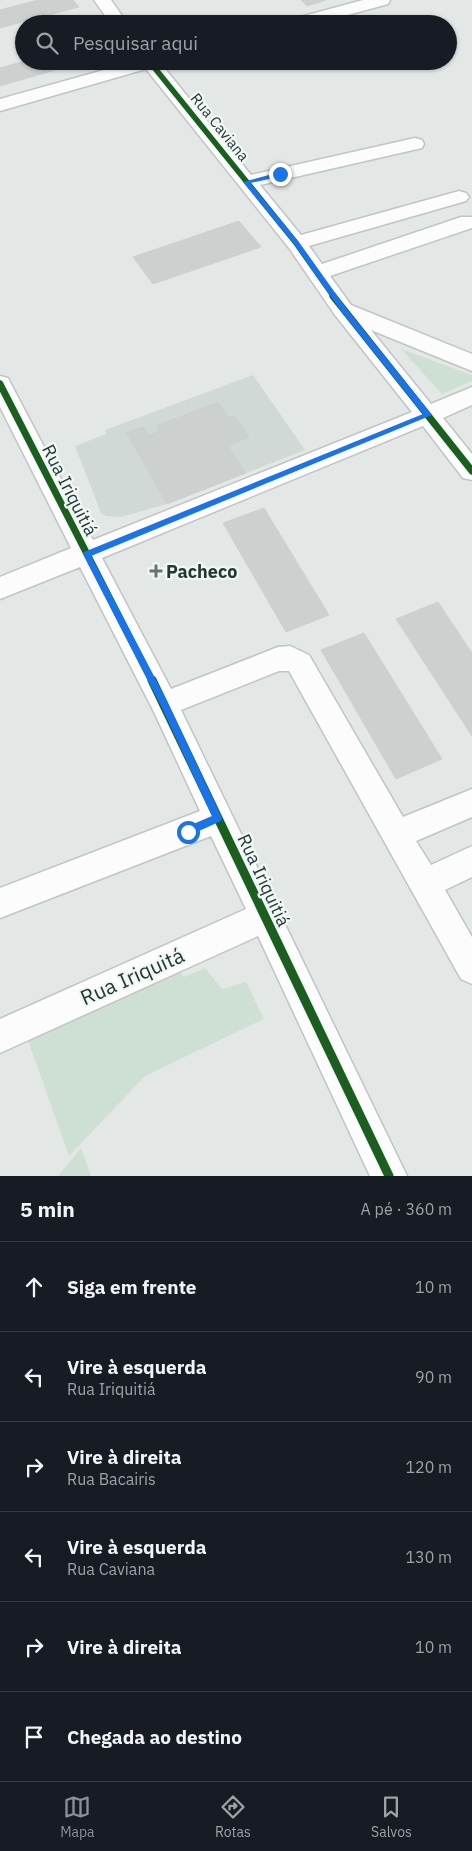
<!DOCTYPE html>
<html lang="pt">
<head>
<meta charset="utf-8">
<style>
  :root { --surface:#171b24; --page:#242831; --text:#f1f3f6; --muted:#9ea1a6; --line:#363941; --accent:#8c9099 }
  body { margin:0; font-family:"IBM Plex Sans",sans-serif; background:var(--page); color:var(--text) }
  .stop { position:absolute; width:15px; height:15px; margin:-11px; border:4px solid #1a73e8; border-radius:50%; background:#fff }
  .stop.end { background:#1a73e8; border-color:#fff; box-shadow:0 1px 5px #0008 }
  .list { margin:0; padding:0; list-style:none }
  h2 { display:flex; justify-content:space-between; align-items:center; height:65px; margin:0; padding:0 20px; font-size:21px }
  h2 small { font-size:16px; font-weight:400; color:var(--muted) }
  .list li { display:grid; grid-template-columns:32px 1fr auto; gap:15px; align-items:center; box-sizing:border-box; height:90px; padding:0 20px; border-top:1px solid var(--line) }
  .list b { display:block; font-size:19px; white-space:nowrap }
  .list p { margin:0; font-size:16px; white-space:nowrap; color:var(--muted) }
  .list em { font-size:16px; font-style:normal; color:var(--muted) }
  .icon { flex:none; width:28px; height:28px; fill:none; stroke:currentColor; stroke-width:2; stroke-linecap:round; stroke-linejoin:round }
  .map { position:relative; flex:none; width:472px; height:1176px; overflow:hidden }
  .search { position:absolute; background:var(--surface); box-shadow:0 1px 4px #0004; left:15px; right:15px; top:15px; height:55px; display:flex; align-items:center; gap:12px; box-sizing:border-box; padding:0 18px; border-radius:28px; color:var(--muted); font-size:19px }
  .sheet { height:605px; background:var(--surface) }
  nav { display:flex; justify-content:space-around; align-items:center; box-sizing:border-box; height:70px; border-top:1px solid var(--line); background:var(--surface); font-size:14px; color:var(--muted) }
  nav a { display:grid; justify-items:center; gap:2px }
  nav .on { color:var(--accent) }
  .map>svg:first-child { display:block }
  .built { fill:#d1d9d6 }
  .green { fill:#cee0d4 }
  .building { fill:#ccd1cf; stroke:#ccd1cf }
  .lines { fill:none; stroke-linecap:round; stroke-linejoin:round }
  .minor-casing { stroke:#c0c5c3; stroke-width:3 }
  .minor { fill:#fbfcfb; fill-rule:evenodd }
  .cycleway-far2-casing { stroke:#f1f7f4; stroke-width:8 }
  .cycleway-far1-casing { stroke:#f1f7f4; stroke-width:10 }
  .cycleway-casing { stroke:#f1f7f4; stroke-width:12 }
  .cycleway-far2 { stroke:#1b5e20; stroke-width:5.5 }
  .cycleway-far1 { stroke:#1b5e20; stroke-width:7 }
  .cycleway { stroke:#1b5e20; stroke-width:9 }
  .route { fill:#1a73e8 }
  .poi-dot { fill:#667672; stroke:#f1f7f4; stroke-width:2 }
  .labels { text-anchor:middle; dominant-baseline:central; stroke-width:4.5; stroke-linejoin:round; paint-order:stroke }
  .far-street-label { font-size:15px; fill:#233934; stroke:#f1f7f4 }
  .street-label { font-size:18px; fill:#233934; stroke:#f1f7f4 }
  .poi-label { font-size:18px; font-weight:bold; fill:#233934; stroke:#f1f7f4; text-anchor:start }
  .near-street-label { font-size:21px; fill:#233934; stroke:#f1f7f4 }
</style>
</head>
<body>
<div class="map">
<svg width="472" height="1176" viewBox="0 0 472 1176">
  <rect width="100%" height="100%" fill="#e3e8e6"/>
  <path class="built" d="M253,375L305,450L167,504L121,517L106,516L101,513L75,446L106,434L105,430Z"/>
  <path class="green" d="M401,349L472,375V381L442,394Z
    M174,966L184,977L205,968L222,989L246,982L264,1019L145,1076L69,1156L26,1035Z
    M81,1148L91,1176H58Z"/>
  <path class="building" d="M38,0H73L79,7L0,28V10Z
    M301,0H326L307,6Z
    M25,61H86L0,86V68Z
    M239,221L261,247L153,284L133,257Z
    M218,402L228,417L235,416L249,437L228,446L246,473L167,504L126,432L143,427L148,435L159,432L156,426Z
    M264,508L329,615L286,632L223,523Z
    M438,602L472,653V736L396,619Z
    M364,633L442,759L396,779L321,650Z"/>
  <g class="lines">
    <defs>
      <path id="minor" d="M94,0H111L128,24H111Z
        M363,0H390L388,4L315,24H287L289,20Z
        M136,61H165L162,65L251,175L415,138L422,140L424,144L422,148L260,185L301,235L459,191L466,193L469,197L466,201L309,246L322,264L461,217H472V228L330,276L351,305L472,354V371L371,330L431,404L472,387V405L443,418L472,454V480L463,478L423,426L102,558L171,689L278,647L290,646L309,655L403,817L472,789V817L416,841L431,865L472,846V877L445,890L472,937V984L461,979L289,671H279L181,710L407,1176H370L258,936L0,1053V1019L246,909L211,836L0,918V888L200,811L154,712L80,567L0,599V577L71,548L0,407V376L8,378L11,384L93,540L412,412L335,315L289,248L146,69L0,111V99Z"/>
    </defs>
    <use href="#minor" class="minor-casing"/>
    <use href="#minor" class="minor"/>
    <defs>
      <path id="cycleway-far2" d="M149,61L296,243L334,297"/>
      <path id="cycleway-far1" d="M333,296L472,471
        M0,384L152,681"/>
      <path id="cycleway" d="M152,680L389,1176"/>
    </defs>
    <use href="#cycleway-far2" class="cycleway-far2-casing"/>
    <use href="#cycleway-far1" class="cycleway-far1-casing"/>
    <use href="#cycleway" class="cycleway-casing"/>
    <use href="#cycleway-far2" class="cycleway-far2"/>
    <use href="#cycleway-far1" class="cycleway-far1"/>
    <use href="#cycleway" class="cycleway"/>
  </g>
  <path class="route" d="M280,172L283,176L250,183L298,241L346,308L432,415L91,556L167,701L222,818L221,821L188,836L183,832L184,828L212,816L161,706L83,554L84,552L423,414L341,311L294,244L243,182Z"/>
  <path class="poi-dot" d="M153.5 563.5h5v5h5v5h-5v5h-5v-5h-5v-5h5z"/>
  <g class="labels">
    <g class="far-street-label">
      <text transform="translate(220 127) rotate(51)">Rua Caviana</text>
    </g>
    <g class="street-label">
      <text transform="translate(70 490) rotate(63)">Rua Iriquitiá</text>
      <text transform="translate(264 880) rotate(65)">Rua Iriquitiá</text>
    </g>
    <g class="poi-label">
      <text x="166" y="571">Pacheco</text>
    </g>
    <g class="near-street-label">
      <text transform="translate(132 976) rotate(-24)">Rua Iriquitá</text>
    </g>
  </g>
</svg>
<div class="stop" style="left:188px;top:832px"></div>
<div class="stop end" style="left:280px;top:174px"></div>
<div class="search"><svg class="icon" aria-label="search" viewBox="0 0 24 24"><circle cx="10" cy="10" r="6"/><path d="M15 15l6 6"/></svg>Pesquisar aqui</div>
</div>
<section class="sheet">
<h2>5 min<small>A pé · 360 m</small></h2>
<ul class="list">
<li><svg class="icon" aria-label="ahead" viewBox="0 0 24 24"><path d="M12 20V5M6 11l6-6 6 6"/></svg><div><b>Siga em frente</b></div><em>10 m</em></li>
<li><svg class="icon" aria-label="left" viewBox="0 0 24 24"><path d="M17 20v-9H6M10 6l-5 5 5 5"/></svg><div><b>Vire à esquerda</b><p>Rua Iriquitiá</p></div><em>90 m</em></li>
<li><svg class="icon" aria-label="right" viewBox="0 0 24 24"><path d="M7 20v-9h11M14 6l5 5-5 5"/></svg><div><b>Vire à direita</b><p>Rua Bacairis</p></div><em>120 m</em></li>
<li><svg class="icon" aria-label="left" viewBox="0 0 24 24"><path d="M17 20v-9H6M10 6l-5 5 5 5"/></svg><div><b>Vire à esquerda</b><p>Rua Caviana</p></div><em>130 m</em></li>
<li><svg class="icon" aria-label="right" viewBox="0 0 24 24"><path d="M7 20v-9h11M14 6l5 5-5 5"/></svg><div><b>Vire à direita</b></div><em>10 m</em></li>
<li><svg class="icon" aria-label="arrive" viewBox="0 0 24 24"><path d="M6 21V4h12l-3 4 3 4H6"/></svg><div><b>Chegada ao destino</b></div></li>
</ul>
</section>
<nav>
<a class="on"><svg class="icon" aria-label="map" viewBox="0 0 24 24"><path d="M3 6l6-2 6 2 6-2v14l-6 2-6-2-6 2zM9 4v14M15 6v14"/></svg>Mapa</a>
<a><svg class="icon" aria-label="directions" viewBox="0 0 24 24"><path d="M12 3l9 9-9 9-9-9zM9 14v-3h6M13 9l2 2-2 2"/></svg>Rotas</a>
<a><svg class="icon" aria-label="saved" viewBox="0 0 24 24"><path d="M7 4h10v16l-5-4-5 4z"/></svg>Salvos</a>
</nav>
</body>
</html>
